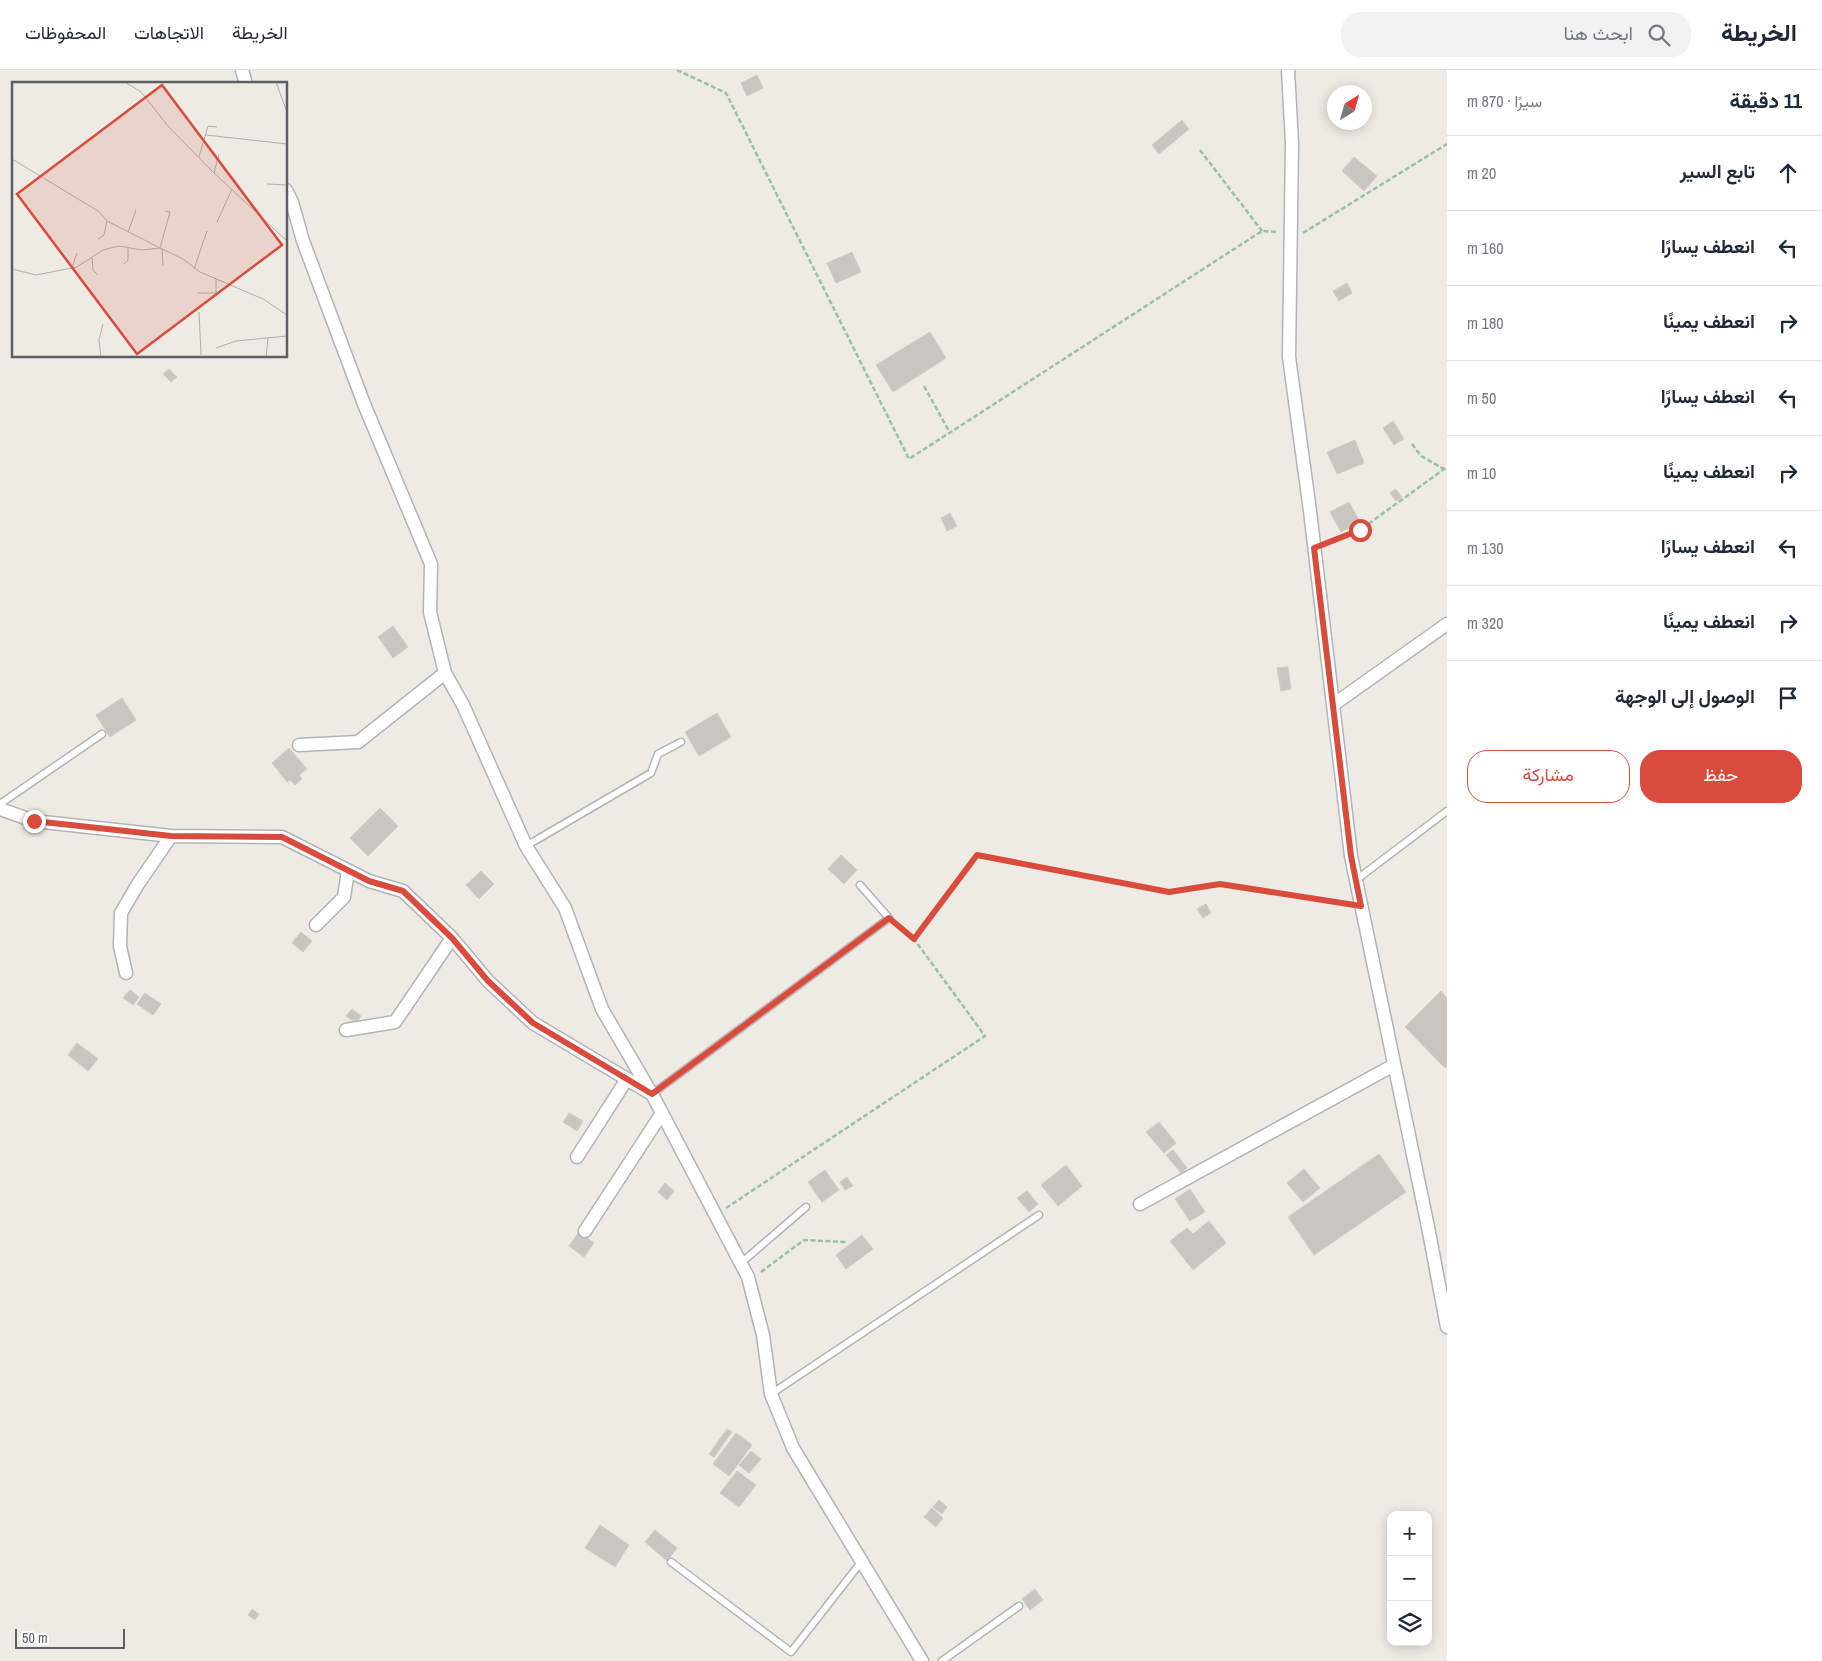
<!DOCTYPE html>
<html lang="ar">
<head>
<meta charset="utf-8">
<style>
  :root { --surface:#fff; --page:#f2f2f3; --text:#1f2937; --muted:#747a83; --line:#e0e1e3; --accent:#d94c3d }
  body { margin:0; font-family:"Archivo Narrow",Vazirmatn,sans-serif; background:var(--page); color:var(--text); direction:rtl }
  .controls { position:absolute; right:15px; bottom:15px; display:grid; overflow:hidden; border-radius:10px; box-shadow:0 2px 12px #0003 }
  .controls button { width:45px; height:45px; display:grid; place-items:center; padding:0; border:0; border-bottom:1px solid var(--line); background:var(--surface); color:var(--text); font:25px sans-serif }
  .compass { position:absolute; left:1327px; top:15px; width:45px; height:45px; border-radius:50%; background:var(--surface); box-shadow:0 2px 12px #0003; rotate:37deg }
  .scale { position:absolute; left:15px; bottom:12px; width:110px; box-sizing:border-box; padding-left:5px; border:2px solid #5c5f63; border-top:0; font-size:14px; line-height:18px; white-space:nowrap; color:#5c5f63; -webkit-text-stroke:4px #fff; paint-order:stroke }
  .stop { position:absolute; width:15px; height:15px; margin:-11px; border:4px solid #d94c3d; border-radius:50%; background:#fff }
  .stop.end { background:#d94c3d; border-color:#fff; box-shadow:0 1px 5px #0008 }
  .list { margin:0; padding:0; list-style:none }
  h2 { display:flex; justify-content:space-between; align-items:center; height:65px; margin:0; padding:0 20px; font-size:21px }
  h2 small { font-size:16px; font-weight:400; color:var(--muted) }
  .list li { display:grid; grid-template-columns:32px 1fr auto; gap:15px; align-items:center; box-sizing:border-box; height:75px; padding:0 20px; border-top:1px solid var(--line) }
  .list b { display:block; font-size:19px; white-space:nowrap }
  .list em { font-size:16px; font-style:normal; color:var(--muted) }
  .actions { display:flex; gap:10px; padding:15px 20px }
  .actions a { flex:1; padding:11px 0; border:1px solid var(--accent); border-radius:20px; text-align:center; font-size:18px; color:var(--accent) }
  .actions .main { background:var(--accent); color:#fff }
  .icon { flex:none; width:28px; height:28px; fill:none; stroke:currentColor; stroke-width:2; stroke-linecap:round; stroke-linejoin:round }
  .map { position:relative; flex:none; width:1447px; height:1591px; overflow:hidden; direction:ltr }
  header { display:flex; align-items:center; gap:30px; box-sizing:border-box; height:70px; padding:0 25px; background:var(--surface); border-bottom:1px solid var(--line) }
  header strong { font-size:24px }
  nav { display:flex; gap:28px; margin-inline-start:auto; font-size:18px }
  .search { width:350px; height:45px; background:var(--page); display:flex; align-items:center; gap:12px; box-sizing:border-box; padding:0 18px; border-radius:20px; color:var(--muted); font-size:19px }
  main { display:flex }
  aside { flex:1; background:var(--surface) }
  .map>svg:first-child { display:block }
  .building { fill:#c8c6c0; stroke:#d1cdc3 }
  .lines { fill:none; stroke-linecap:round; stroke-linejoin:round }
  .service-casing { stroke:#b1b4b8; stroke-width:9 }
  .minor-casing { stroke:#b1b4b8; stroke-width:15 }
  .path { stroke:#9bc0a6; stroke-width:2.5; stroke-dasharray:5 2.5; stroke-linecap:butt }
  .service { stroke:#fff; stroke-width:6 }
  .minor { stroke:#fff; stroke-width:12 }
  .route { stroke:#d94c3d; stroke-width:6 }
  .inset-road { fill:none; stroke:#afafac; stroke-width:1 }
  .view { fill:#d94c3d; fill-opacity:0.15; stroke:#d94c3d; stroke-width:2.5 }
  .inset-edge { fill:none; stroke:#5c5f63; stroke-width:2.5 }
</style>
</head>
<body>
<header>
<strong>الخريطة</strong>
<div class="search"><svg class="icon" aria-label="search" viewBox="0 0 24 24"><circle cx="10" cy="10" r="6"/><path d="M15 15l6 6"/></svg>ابحث هنا</div>
<nav><a>الخريطة</a><a>الاتجاهات</a><a>المحفوظات</a></nav>
</header>
<main>
<aside>
<h2>11 دقيقة<small>سيرًا · 870 m</small></h2>
<ul class="list">
<li><svg class="icon" aria-label="ahead" viewBox="0 0 24 24"><path d="M12 20V5M6 11l6-6 6 6"/></svg><div><b>تابع السير</b></div><em>20 m</em></li>
<li><svg class="icon" aria-label="left" viewBox="0 0 24 24"><path d="M17 20v-9H6M10 6l-5 5 5 5"/></svg><div><b>انعطف يسارًا</b></div><em>160 m</em></li>
<li><svg class="icon" aria-label="right" viewBox="0 0 24 24"><path d="M7 20v-9h11M14 6l5 5-5 5"/></svg><div><b>انعطف يمينًا</b></div><em>180 m</em></li>
<li><svg class="icon" aria-label="left" viewBox="0 0 24 24"><path d="M17 20v-9H6M10 6l-5 5 5 5"/></svg><div><b>انعطف يسارًا</b></div><em>50 m</em></li>
<li><svg class="icon" aria-label="right" viewBox="0 0 24 24"><path d="M7 20v-9h11M14 6l5 5-5 5"/></svg><div><b>انعطف يمينًا</b></div><em>10 m</em></li>
<li><svg class="icon" aria-label="left" viewBox="0 0 24 24"><path d="M17 20v-9H6M10 6l-5 5 5 5"/></svg><div><b>انعطف يسارًا</b></div><em>130 m</em></li>
<li><svg class="icon" aria-label="right" viewBox="0 0 24 24"><path d="M7 20v-9h11M14 6l5 5-5 5"/></svg><div><b>انعطف يمينًا</b></div><em>320 m</em></li>
<li><svg class="icon" aria-label="arrive" viewBox="0 0 24 24"><path d="M6 21V4h12l-3 4 3 4H6"/></svg><div><b>الوصول إلى الوجهة</b></div></li>
</ul>
<div class="actions"><a class="main">حفظ</a><a>مشاركة</a></div>
</aside>
<div class="map">
<svg width="1447" height="1591" viewBox="0 0 1447 1591">
  <rect width="100%" height="100%" fill="#edebe4"/>
  <path class="building" d="M757,5L763,18L747,26L741,13Z
    M1182,50L1189,59L1159,84L1152,75Z
    M1354,87L1377,106L1364,121L1342,101Z
    M852,182L861,202L836,213L827,193Z
    M1347,213L1352,223L1339,231L1333,221Z
    M930,262L946,288L893,322L876,295Z
    M169,299L177,307L171,312L163,304Z
    M1393,351L1404,369L1394,375L1383,358Z
    M1355,370L1364,393L1337,404L1327,382Z
    M1396,419L1402,427L1396,431L1390,423Z
    M1349,432L1360,452L1341,462L1330,442Z
    M950,443L957,456L947,461L941,448Z
    M393,556L408,577L393,588L378,567Z
    M1288,597L1291,619L1281,621L1277,598Z
    M122,628L136,650L110,667L96,645Z
    M717,643L731,667L699,686L685,662Z
    M289,678L307,699L299,705L302,709L295,715L290,710L287,712L272,693Z
    M380,738L398,756L368,786L350,768Z
    M841,785L857,800L844,814L828,799Z
    M481,801L494,814L479,829L466,815Z
    M1206,834L1211,843L1203,848L1197,839Z
    M301,862L312,871L303,882L292,873Z
    M130,920L139,927L133,935L123,928Z
    M1441,921L1447,928V996L1445,998L1405,957Z
    M145,923L161,934L153,945L137,934Z
    M352,939L361,946L356,953L346,946Z
    M77,973L98,989L88,1001L68,985Z
    M569,1043L583,1051L577,1061L563,1052Z
    M1159,1052L1176,1073L1164,1083L1146,1062Z
    M1173,1080L1187,1098L1181,1103L1166,1085Z
    M1379,1084L1406,1122L1314,1185L1288,1147Z
    M1066,1095L1082,1116L1058,1136L1041,1115Z
    M1304,1099L1320,1118L1303,1132L1287,1113Z
    M825,1100L839,1120L822,1132L808,1112Z
    M847,1107L853,1116L845,1120L840,1112Z
    M665,1113L674,1121L667,1130L658,1122Z
    M1190,1119L1205,1142L1190,1151L1175,1129Z
    M1027,1121L1038,1134L1029,1142L1017,1128Z
    M1209,1151L1226,1173L1193,1200L1170,1171L1187,1158L1193,1164Z
    M579,1162L594,1173L584,1187L569,1176Z
    M862,1165L873,1179L846,1199L836,1185Z
    M727,1359L732,1362L714,1387L709,1384Z
    M736,1363L752,1375L729,1406L713,1394Z
    M751,1381L761,1389L749,1403L739,1395Z
    M737,1401L756,1415L739,1437L720,1423Z
    M939,1430L947,1437L942,1444L933,1437Z
    M932,1438L943,1448L936,1457L924,1447Z
    M600,1455L629,1475L615,1497L585,1478Z
    M655,1460L677,1478L667,1491L645,1472Z
    M1035,1519L1043,1530L1030,1540L1022,1529Z
    M252,1539L259,1544L255,1550L248,1545Z"/>
  <g class="lines">
    <defs>
      <path id="service" d="M0,734L102,664
        M526,776L651,703L658,684L681,672
        M1356,810L1447,741
        M652,1024L889,848L860,815
        M741,1193L806,1137
        M771,1324L1039,1145
        M671,1492L791,1582L862,1491
        M942,1591L1019,1536"/>
      <path id="minor" d="M242,0L246,14
        M1288,0L1292,73L1289,287L1310,441L1351,786L1428,1157L1447,1257
        M286,120L292,132L303,171L364,334L431,494L430,542L445,603L463,635L526,776L565,838L602,939L650,1021
        M1333,635L1447,554
        M299,675L358,672L445,603
        M0,739L34,751L171,766L282,767L369,811L403,821L452,868L488,911L533,953L652,1024L748,1207L763,1265L771,1324L793,1378L922,1591
        M316,855L344,827L348,801
        M126,903L120,876L121,843L138,814L171,766
        M346,960L395,952L452,868
        M577,1087L627,1009
        M1140,1134L1394,995
        M585,1161L662,1043"/>
    </defs>
    <use href="#service" class="service-casing"/>
    <use href="#minor" class="minor-casing"/>
    <path class="path" d="M677,0L726,23L909,389L1262,161L1278,162
      M1200,80L1262,161
      M1303,163L1447,74
      M924,316L950,363
      M1412,374L1421,386L1444,399
      M1328,473L1360,460L1447,397
      M896,854L914,869
      M726,1138L985,966L914,869L977,785L1169,822L1220,814L1347,834
      M761,1202L804,1170L846,1172"/>
    <use href="#service" class="service"/>
    <use href="#minor" class="minor"/>
  </g>
  <g class="lines">
    <path class="route" d="M34,751L171,766L282,767L369,811L403,821L452,868L488,911L533,953L652,1024L889,848L914,869L977,785L1169,822L1220,814L1361,836L1351,786L1314,478L1360,460"/>
  </g>
  <g transform="translate(12 12)">
    <rect width="275" height="275" fill="#edebe4"/>
    <path class="inset-road" d="M113,0L129,10L156,44L200,89L275,159M264,0L275,30M194,53L275,62M187,75L196,44L205,45M0,77L86,129L95,139L148,166L158,130L153,129M202,91L207,72M255,102L275,103M205,140L220,107M116,150L124,128M86,157L92,153L95,139M150,167L151,184M80,176L81,188L86,193M112,182L116,178V165M60,186L65,171M0,187L24,193L65,185L91,168L107,164L130,168L148,166L171,177L188,190L251,217L275,233M182,187L195,149M185,211H204V197M187,230L189,273M204,266L224,259L275,254M89,275L87,258L91,242M143,275H169M254,275L256,256"/>
    <path class="view" d="M150,3L270,163L125,272L5,112Z"/>
    <rect width="275" height="275" class="inset-edge"/>
  </g>
</svg>
<div class="controls">
<button>+</button>
<button>−</button>
<button><svg class="icon" aria-label="layers" viewBox="0 0 24 24"><path d="M12 4l9 5-9 5-9-5zM3 14l9 5 9-5"/></svg></button>
</div>
<svg class="compass" viewBox="-18 -18 36 36"><path d="M0-13l5 13h-10z" fill="#e53935"/><path d="M0 13l5-13h-10z" fill="#747a83"/></svg>
<div class="scale">50 m</div>
<div class="stop" style="left:1360px;top:460px"></div>
<div class="stop end" style="left:34px;top:751px"></div>
</div>
</main>
</body>
</html>
